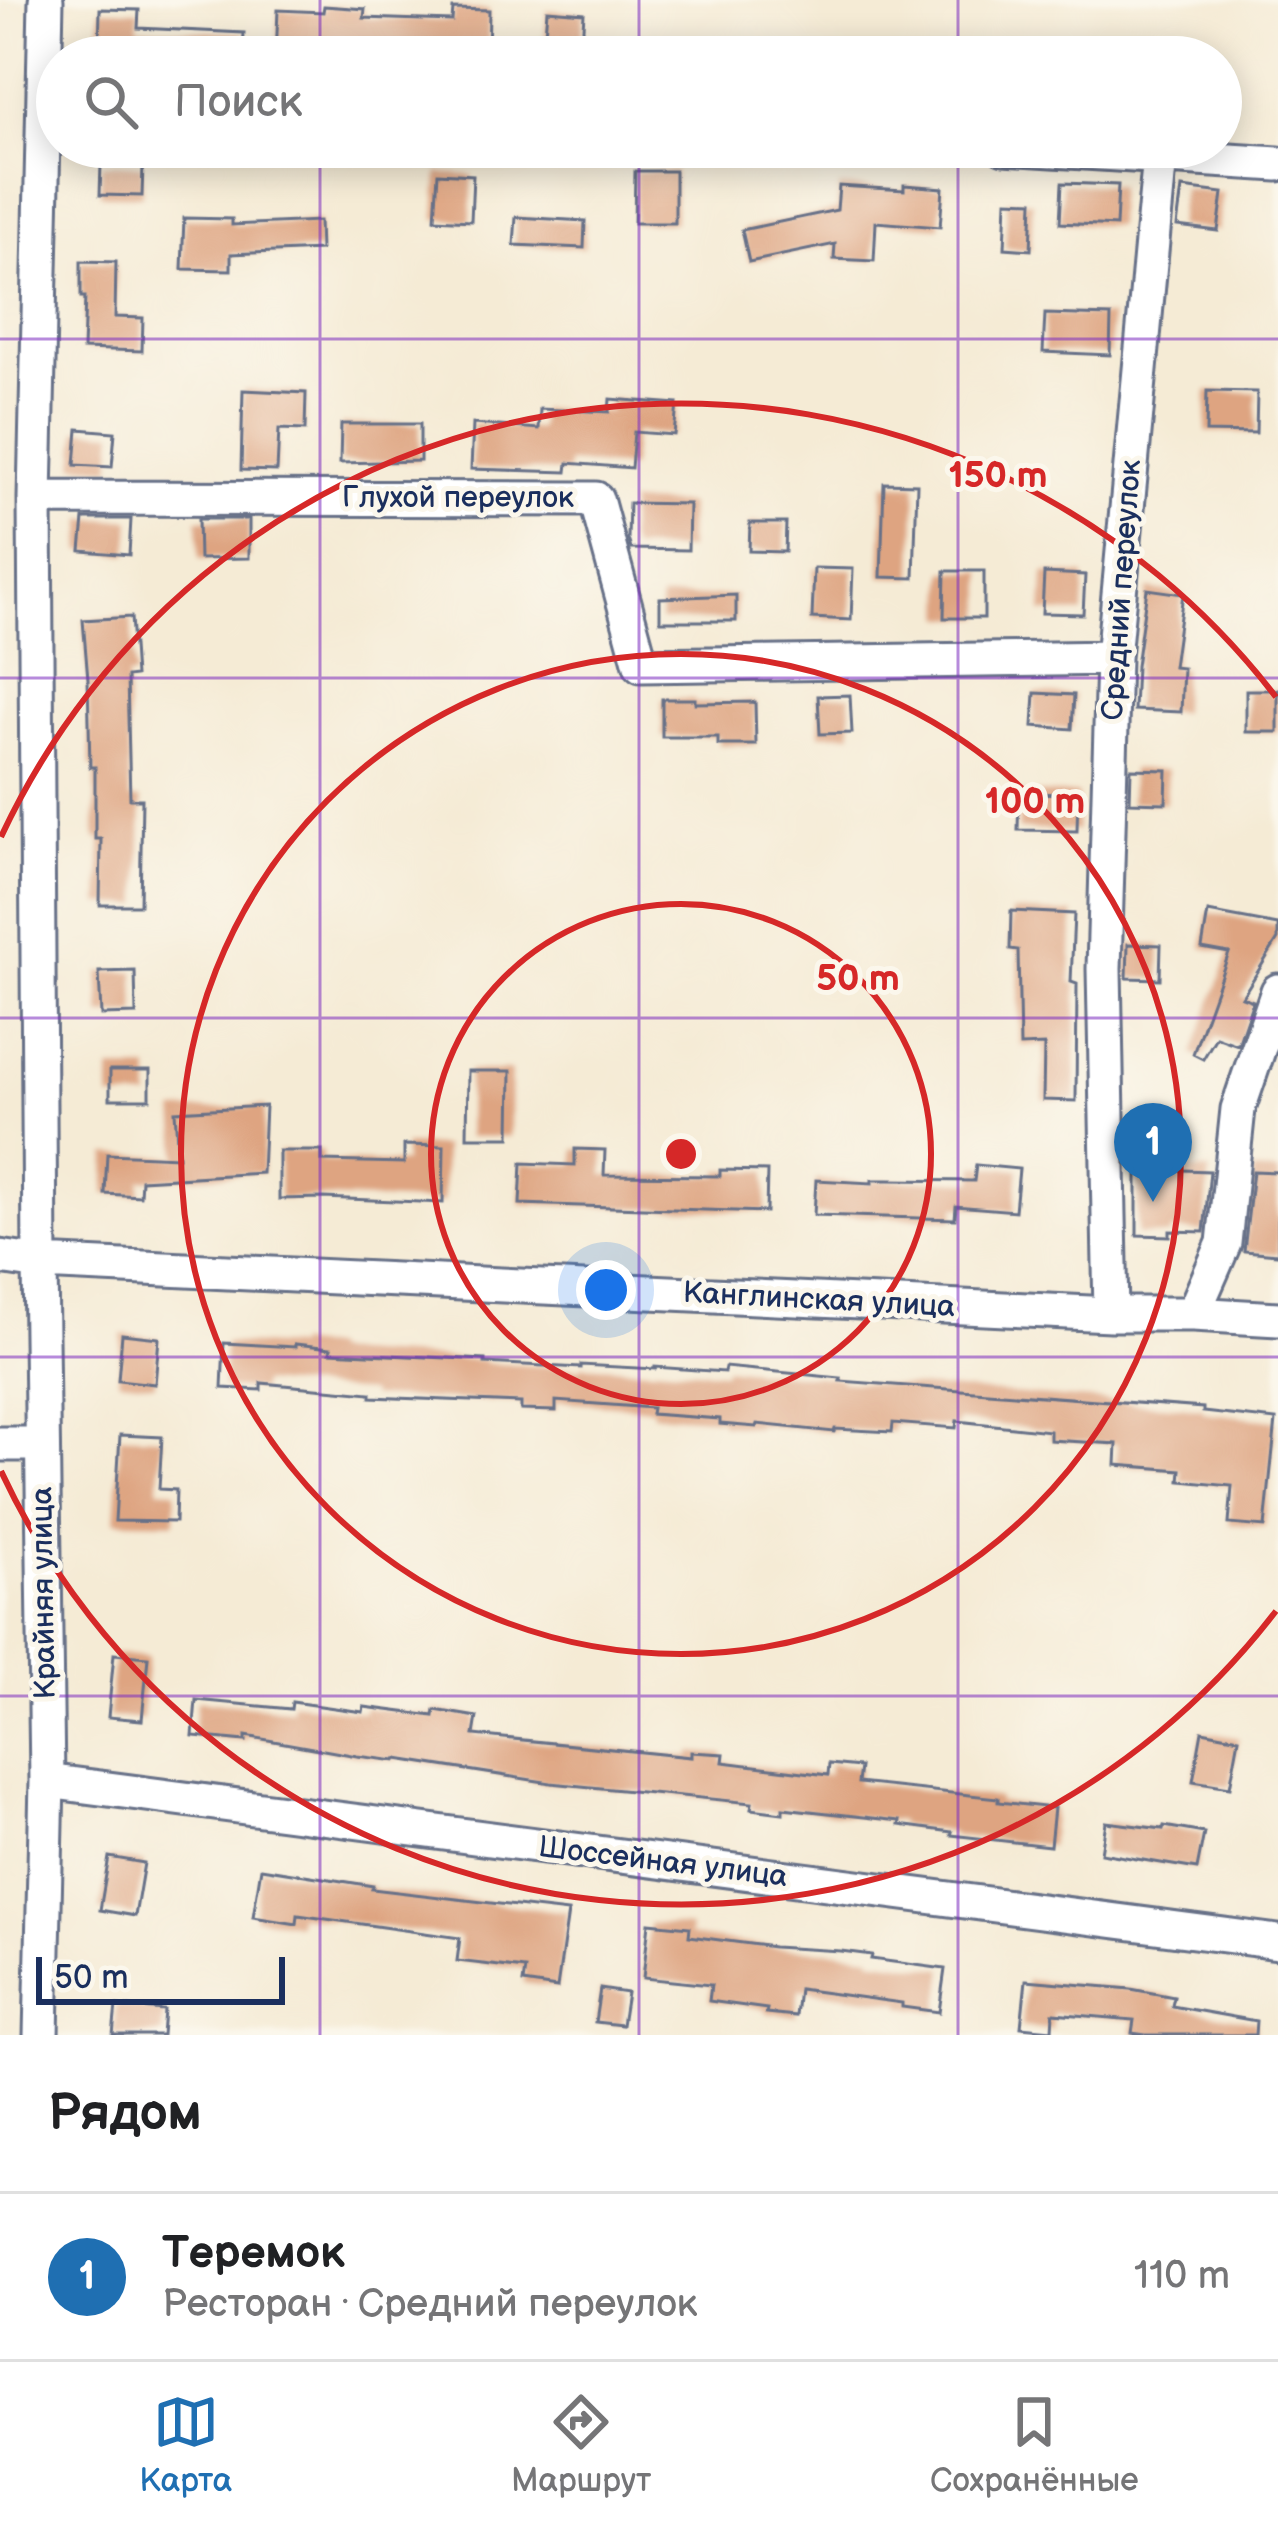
<!DOCTYPE html>
<html lang="ru">
<head>
<meta charset="utf-8">
<style>
  :root { --surface:#fff; --page:#f2f2f2; --text:#202124; --muted:#757577; --line:#e0e0e0; --accent:#1f6fb2 }
  body { margin:0; font-family:"Balsamiq Sans",sans-serif; background:var(--page); color:var(--text) }
  .scale { position:absolute; left:36px; bottom:30px; width:249px; box-sizing:border-box; padding-left:12px; border:6px solid #1b2f5e; border-top:0; font-size:33px; line-height:42px; white-space:nowrap; color:#1b2f5e; -webkit-text-stroke:9px #fbf7ec; paint-order:stroke }
  .you { position:absolute; left:606px; top:1290px; width:42px; height:42px; margin:-30px; border:9px solid #fff; border-radius:50%; background:#1a73e8; box-shadow:0 0 0 18px #1a73e833 }
  .badge { display:grid; place-items:center; width:78px; height:78px; border-radius:50%; background:var(--accent); color:#fff; font-size:39px; font-weight:700 }
  .pin { position:absolute; translate:-50% -99px; filter:drop-shadow(0 3px 6px #0008) }
  .pin::after { content:''; position:absolute; top:63px; width:42px; height:36px; background:inherit; clip-path:polygon(0 0,100% 0,50% 100%) }
  .list { margin:0; padding:0; list-style:none }
  h2 { display:flex; justify-content:space-between; align-items:center; height:156px; margin:0; padding:0 48px; font-size:51px }
  h2 small { font-size:39px; font-weight:400; color:var(--muted) }
  .list li { display:grid; grid-template-columns:78px 1fr auto; gap:36px; align-items:center; box-sizing:border-box; height:168px; padding:0 48px; border-top:3px solid var(--line) }
  .list b { display:block; font-size:45px; white-space:nowrap }
  .list p { margin:0; font-size:39px; white-space:nowrap; color:var(--muted) }
  .list em { font-size:39px; font-style:normal; color:var(--muted) }
  .icon { flex:none; width:66px; height:66px; fill:none; stroke:currentColor; stroke-width:2; stroke-linecap:round; stroke-linejoin:round }
  .map { position:relative; flex:none; width:1278px; height:2035px; overflow:hidden }
  .search { position:absolute; background:var(--surface); box-shadow:0 6px 30px #0003; left:36px; right:36px; top:36px; height:132px; display:flex; align-items:center; gap:30px; box-sizing:border-box; padding:0 42px; border-radius:66px; color:var(--muted); font-size:45px }
  .sheet { height:324px; background:var(--surface) }
  nav { display:flex; justify-content:space-around; align-items:center; box-sizing:border-box; height:168px; border-top:3px solid var(--line); background:var(--surface); font-size:33px; color:var(--muted) }
  nav a { display:grid; justify-items:center; gap:6px }
  nav .on { color:var(--accent) }
  .map>svg:first-child { display:block }
  .building { fill:#dea481 }
  .lines { fill:none; stroke-linecap:round; stroke-linejoin:round }
  .minor-casing { stroke:#677188; stroke-width:39 }
  .minor { stroke:#fff; stroke-width:33 }
  .grid { fill:none; stroke:#7b2cbf; stroke-width:3; stroke-opacity:0.55 }
  .ring { fill:none; stroke:#d62828; stroke-width:6 }
  .labels { text-anchor:middle; dominant-baseline:central; stroke-width:10; stroke-linejoin:round; paint-order:stroke }
  .street-label { font-size:30px; fill:#1b2f5e; stroke:#fbf7ec }
  .centre { fill:#d62828; stroke:#fbf7ec; stroke-width:6 }
  .ring-label { font-size:36px; text-anchor:middle; font-weight:bold; fill:#d62828; stroke:#fbf7ec; stroke-width:10; stroke-linejoin:round; paint-order:stroke }
</style>
</head>
<body>
<div class="map">
<svg width="1278" height="2035" viewBox="0 0 1278 2035">
  <rect width="100%" height="100%" fill="#fbf7ec"/>
  <filter id="ink" filterUnits="userSpaceOnUse"><feTurbulence type="fractalNoise" baseFrequency=".00833" numOctaves="2"/><feDisplacementMap in="SourceGraphic" scale="24" xChannelSelector="R" yChannelSelector="G"/><feConvolveMatrix kernelMatrix="1 2 1 2 8 2 1 2 1" color-interpolation-filters="sRGB"/></filter>
  <filter id="wash" filterUnits="userSpaceOnUse"><feTurbulence type="fractalNoise" baseFrequency=".004" numOctaves="4" result="noise"/><feDisplacementMap in="SourceGraphic" scale="48" xChannelSelector="R" yChannelSelector="G"/><feGaussianBlur stdDeviation="2.7" result="paint"/><feColorMatrix in="noise" values="0 0 0 0 0 0 0 0 0 0 0 0 0 0 0 0 0 1.4 0 .05"/><feComposite in="paint" operator="in"/></filter>
  <g filter="url(#wash)">
    <rect width="100%" height="100%" fill="#f5ebd5"/>
    <g id="blocks">
      <path class="building" d="M324,6L365,9L364,18L452,21L453,9L489,10L488,57H276L278,10L323,12Z
        M100,9L139,10L138,28L244,33L243,56L179,57V55L99,53Z
        M547,10L584,13L581,57H543Z
        M101,164L143,165L142,196L100,195Z
        M635,171H675V223H634Z
        M438,173L473,175L471,221L435,219Z
        M1062,183L1118,185L1116,226L1060,223Z
        M904,185L943,188L940,227L876,222L874,261L834,259L835,244L749,262L742,230L837,210L839,186L904,190Z
        M1182,188L1223,193L1218,231L1177,226Z
        M1007,200L1033,201L1031,250L1005,248Z
        M516,217L585,221L584,248L514,245Z
        M184,218L232,219V225L319,221L320,250L231,254V270L182,269Z
        M81,261L116,262L115,317L143,318L142,351L83,349L85,297H81Z
        M1045,314L1111,316L1110,355L1043,352Z
        M243,390L306,393L305,430L279,429L277,471L241,470Z
        M1207,391L1257,392L1256,433L1206,432Z
        M610,399L677,404L674,435L634,432L631,468L568,463L567,472L471,469L473,424L539,429L540,409L609,412Z
        M341,424H420V461L340,463Z
        M78,429L115,432L112,467L75,465Z
        M884,483L917,484L914,578L881,577Z
        M629,503L689,504L688,550L631,549L628,539Z
        M84,519H131L129,555L81,551Z
        M198,519H249V558L199,559Z
        M750,523H786L785,552L749,551Z
        M814,568L853,569L851,620L812,618Z
        M945,571H984V618H944Z
        M1044,573L1085,575L1083,614L1042,613Z
        M1147,589L1183,594L1173,667L1183,668L1181,712L1134,710L1136,666Z
        M736,595V621H660V598Z
        M131,617L135,676L127,677L130,799H142L140,905H100L101,839H95V767H90L88,679L83,620Z
        M1246,690H1278V732H1246Z
        M1035,693L1074,695L1072,729L1033,726Z
        M850,695L852,733L820,734L818,696Z
        M662,699H695V703L755,702L756,745H718V737H662Z
        M1131,769L1167,770L1166,803L1130,802Z
        M1019,793L1078,794L1077,831L1018,830Z
        M1011,911L1074,914L1071,982L1077,984L1076,1101L1043,1100L1044,1045L1020,1046L1018,950L1010,949Z
        M1208,912L1278,925V939L1242,997L1253,1001L1238,1045L1216,1037L1203,1059L1193,1054L1229,953L1202,948Z
        M1128,944L1161,945L1160,979L1127,978Z
        M135,971L136,1014L101,1015L99,972Z
        M110,1070H150V1099H110Z
        M468,1071H511L510,1137H467Z
        M265,1106L262,1173L141,1180L140,1196L105,1194L107,1154L178,1157L175,1111Z
        M404,1145L444,1146L443,1203L323,1198L279,1199V1151H322V1161L404,1163Z
        M575,1149L605,1150L604,1175L720,1176V1170L767,1171L766,1212L520,1204L522,1163L575,1165Z
        M976,1165L1019,1169L1015,1211L956,1206L955,1219L814,1215L816,1180L872,1183V1180H888L974,1181Z
        M1151,1169L1210,1171L1204,1232L1170,1231V1236L1137,1235V1173L1149,1175Z
        M1253,1171L1278,1172V1254L1244,1251Z
        M122,1334L159,1338L155,1384L118,1380Z
        M224,1343L295,1347V1344L331,1348L330,1352L485,1360V1363L581,1368V1365L655,1369V1367L724,1372L725,1367L841,1378L840,1381L1203,1408V1412L1276,1420L1265,1527L1229,1524L1232,1486L1180,1481L1181,1470L1116,1465L1117,1444L1050,1440V1431L957,1421L956,1428L893,1423L892,1432L835,1429L834,1432L757,1424L756,1427L720,1424V1419L651,1414L652,1408L556,1401V1411L521,1410V1403L371,1397V1393L261,1383V1390L222,1388Z
        M120,1435L162,1437L159,1489L176,1490L175,1522L115,1521Z
        M114,1654L148,1657L142,1720L108,1717Z
        M196,1700L291,1709L292,1702L363,1712L364,1707L434,1716L435,1710L477,1717L474,1735L691,1757V1752L724,1754L723,1762L828,1775L829,1764L860,1767L858,1783L998,1798V1802L1054,1808L1050,1846L951,1835L952,1832L899,1825L900,1821L783,1808V1813L751,1809L752,1803L551,1783L397,1759L396,1761L357,1756L246,1736V1741L193,1736Z
        M1202,1731L1239,1738L1230,1787L1193,1781Z
        M1106,1822L1163,1829L1164,1826L1204,1833L1197,1869L1101,1853Z
        M109,1857L144,1863L135,1916L100,1910Z
        M261,1868L373,1886L372,1889L568,1912L557,1988L523,1983L525,1969L457,1961L460,1938L298,1915L297,1924L253,1917Z
        M649,1923L690,1927L689,1936L773,1947L841,1951L872,1955L871,1959L945,1969L939,2012L902,2007V2003L799,1989L796,2016L766,2013L767,2009L709,2001L711,1985L643,1978Z
        M1026,1980L1131,1989L1174,1997L1172,2006L1256,2021L1255,2035H1146L1132,2033L1134,2020L1053,2013L1052,2030L1021,2027Z
        M600,1989L627,1993L622,2025L595,2022Z
        M116,2006L164,2010L162,2035H113Z"/>
    </g>
  </g>
  <g filter="url(#ink)">
    <use href="#blocks" fill-opacity="0" stroke="#677188" stroke-width="3"/>
    <g class="lines">
      <defs>
        <path id="minor" d="M1004,147L1278,164
          M35,498L596,499L641,665L1113,658
          M0,1257L40,1263L1111,1314H1193L1278,1319
          M1111,1314L1104,969L1113,658L1160,156
          M1193,1314L1224,1243L1238,1109L1278,991
          M0,1444H42
          M47,1781L1278,1942
          M41,2035L47,1781L40,1263L35,498L46,0"/>
      </defs>
      <use href="#minor" class="minor-casing"/>
      <use href="#minor" class="minor"/>
    </g>
  </g>
  <path class="grid" d="M320,0V57M639,0V57M958,0V57M320,147V2035M639,147V2035M958,147V2035M0,339H1278M0,678H1278M0,1018H1278M0,1357H1278M0,1696H1278"/>
  <g class="ring">
    <circle cx="681" cy="1154" r="250"/>
    <circle cx="681" cy="1154" r="500"/>
    <path d="M1276 1611A750 750 0 0 1 1 1471M1 837A750 750 0 0 1 1276 697"/>
  </g>
  <g class="labels">
    <g class="street-label">
      <text x="458" y="498">Глухой переулок</text>
      <text transform="translate(1122 590) rotate(-86)">Средний переулок</text>
      <text transform="translate(819 1300) rotate(3)">Канглинская улица</text>
      <text transform="translate(44 1593) rotate(-91)">Крайняя улица</text>
      <text transform="translate(663 1862) rotate(7)">Шоссейная улица</text>
    </g>
  </g>
  <circle cx="681" cy="1154" r="18" class="centre"/>
  <g class="ring-label">
    <text x="998" y="487">150 m</text>
    <text x="1035" y="813">100 m</text>
    <text x="858" y="990">50 m</text>
  </g>
</svg>
<div class="scale">50 m</div>
<div class="you"></div>
<div class="pin badge" style="left:1153px;top:1202px">1</div>
<div class="search"><svg class="icon" aria-label="search" viewBox="0 0 24 24"><circle cx="10" cy="10" r="6"/><path d="M15 15l6 6"/></svg>Поиск</div>
</div>
<section class="sheet">
<h2>Рядом<small></small></h2>
<ul class="list">
<li><span class="badge">1</span><div><b>Теремок</b><p>Ресторан · Средний переулок</p></div><em>110 m</em></li>
</ul>
</section>
<nav>
<a class="on"><svg class="icon" aria-label="map" viewBox="0 0 24 24"><path d="M3 6l6-2 6 2 6-2v14l-6 2-6-2-6 2zM9 4v14M15 6v14"/></svg>Карта</a>
<a><svg class="icon" aria-label="directions" viewBox="0 0 24 24"><path d="M12 3l9 9-9 9-9-9zM9 14v-3h6M13 9l2 2-2 2"/></svg>Маршрут</a>
<a><svg class="icon" aria-label="saved" viewBox="0 0 24 24"><path d="M7 4h10v16l-5-4-5 4z"/></svg>Сохранённые</a>
</nav>
</body>
</html>
